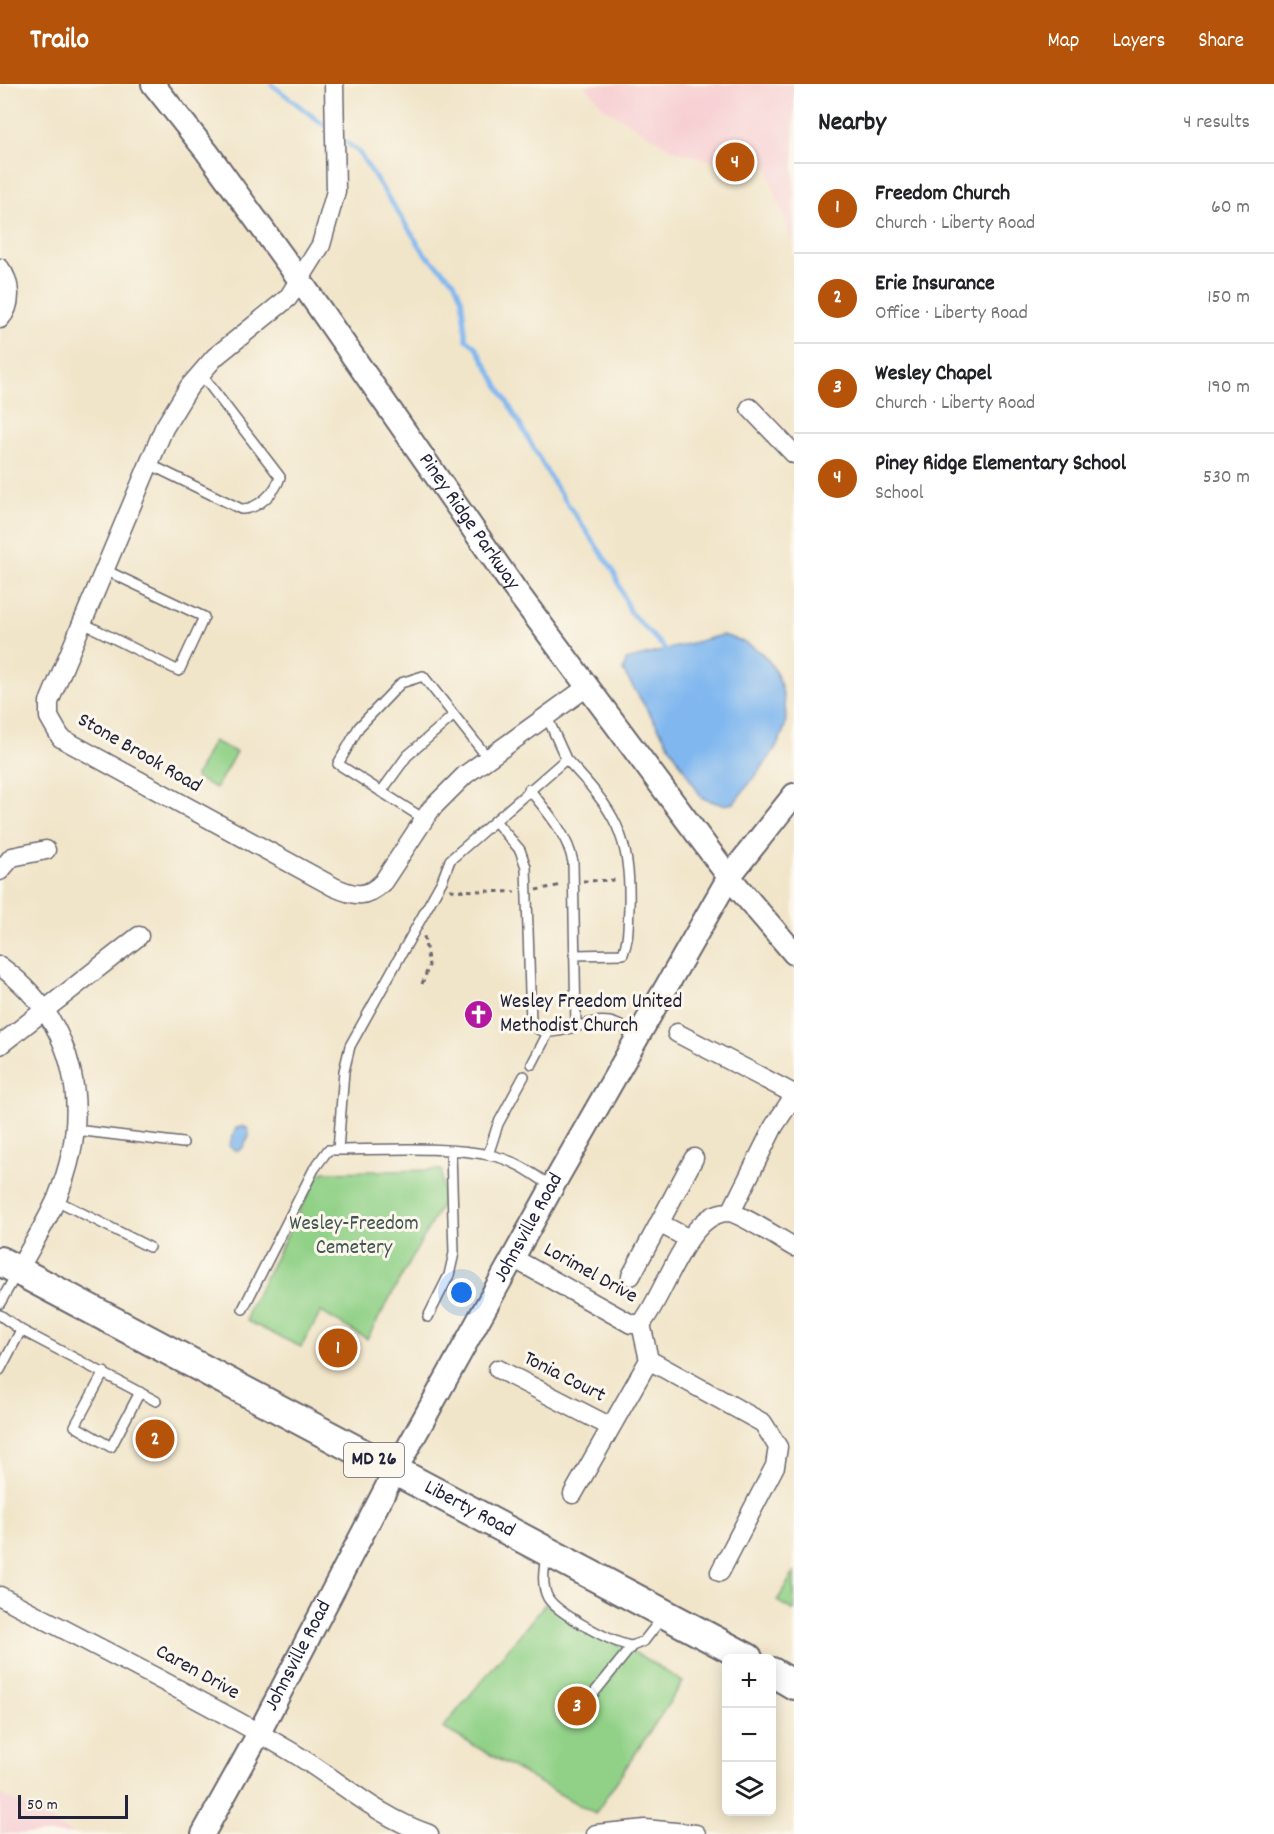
<!DOCTYPE html>
<html lang="en">
<head>
<meta charset="utf-8">
<style>
  :root { --surface:#fff; --page:#f6f6f6; --text:#202124; --muted:#757577; --line:#e0e0e0; --accent:#b45309 }
  body { margin:0; font-family:Dekko,sans-serif; background:var(--page); color:var(--text) }
  .controls { position:absolute; right:18px; bottom:18px; display:grid; overflow:hidden; border-radius:9px; box-shadow:0 3px 15px #0003 }
  .controls button { width:54px; height:54px; display:grid; place-items:center; padding:0; border:0; border-bottom:2px solid var(--line); background:var(--surface); color:var(--text); font:30px sans-serif }
  .scale { position:absolute; left:18px; bottom:15px; width:110px; box-sizing:border-box; padding-left:6px; border:3px solid #22223b; border-top:0; font-size:16px; line-height:21px; white-space:nowrap; color:#22223b; -webkit-text-stroke:4px #fbf7ec; paint-order:stroke }
  .you { position:absolute; left:462px; top:1209px; width:21px; height:21px; margin:-15px; border:4px solid #fff; border-radius:50%; background:#1a73e8; box-shadow:0 0 0 9px #1a73e833 }
  .badge { display:grid; place-items:center; width:39px; height:39px; border-radius:50%; background:var(--accent); color:#fff; font-size:20px; font-weight:700 }
  .pin { position:absolute; translate:-50% -50%; border:3px solid #fff; box-shadow:0 2px 6px #0006 }
  .list { margin:0; padding:0; list-style:none }
  h2 { display:flex; justify-content:space-between; align-items:center; height:78px; margin:0; padding:0 24px; font-size:26px }
  h2 small { font-size:20px; font-weight:400; color:var(--muted) }
  .list li { display:grid; grid-template-columns:39px 1fr auto; gap:18px; align-items:center; box-sizing:border-box; height:90px; padding:0 24px; border-top:2px solid var(--line) }
  .list b { display:block; font-size:22px; white-space:nowrap }
  .list p { margin:0; font-size:20px; white-space:nowrap; color:var(--muted) }
  .list em { font-size:20px; font-style:normal; color:var(--muted) }
  .icon { flex:none; width:33px; height:33px; fill:none; stroke:currentColor; stroke-width:2; stroke-linecap:round; stroke-linejoin:round }
  .map { position:relative; flex:none; width:794px; height:1750px; overflow:hidden }
  header { display:flex; align-items:center; gap:36px; box-sizing:border-box; height:84px; padding:0 30px; background:var(--accent); color:#fff }
  header strong { font-size:28px }
  nav { display:flex; gap:33px; margin-inline-start:auto; font-size:21px }
  main { display:flex }
  aside { flex:1; background:var(--surface) }
  .map>svg:first-child { display:block }
  .built { fill:#f7cfd3 }
  .green { fill:#91d187; stroke:#5a7a61; stroke-width:1.5 }
  .water { fill:#80b7ef; stroke:#516c95; stroke-width:1.5 }
  .lines { fill:none; stroke-linecap:round; stroke-linejoin:round }
  .stream { stroke:#80b7ef; stroke-width:4.5 }
  .service-casing { stroke:#6a666d; stroke-width:12 }
  .minor-casing { stroke:#6a666d; stroke-width:21 }
  .tertiary-casing { stroke:#6a666d; stroke-width:26 }
  .primary-casing { stroke:#6a666d; stroke-width:32 }
  .path { stroke:#6a666d; stroke-width:3; stroke-dasharray:4.5 4.5; stroke-linecap:butt }
  .service { stroke:#fff; stroke-width:9 }
  .minor { stroke:#fff; stroke-width:18 }
  .tertiary { stroke:#fff; stroke-width:22 }
  .primary { stroke:#fff; stroke-width:28 }
  .labels { text-anchor:middle; dominant-baseline:central; stroke-width:6; stroke-linejoin:round; paint-order:stroke }
  .shield { fill:#fbf7ec; stroke:#636270; stroke-width:1.5 }
  .shield-label { font-size:20px; font-weight:bold; fill:#22223b }
  .street-label { font-size:21px; fill:#22223b; stroke:#fbf7ec }
  .poi-label { font-size:21px; fill:#22223b; stroke:#fbf7ec; text-anchor:start }
  .park-label { font-size:21px; fill:#435752; stroke:#fbf7ec }
</style>
</head>
<body>
<header>
<strong>Trailo</strong>
<nav><a>Map</a><a>Layers</a><a>Share</a></nav>
</header>
<main>
<div class="map">
<svg width="794" height="1750" viewBox="0 0 794 1750">
  <rect width="100%" height="100%" fill="#fbf7ec"/>
  <filter id="ink" filterUnits="userSpaceOnUse"><feTurbulence type="fractalNoise" baseFrequency=".0167" numOctaves="2"/><feDisplacementMap in="SourceGraphic" scale="12" xChannelSelector="R" yChannelSelector="G"/><feConvolveMatrix kernelMatrix="1 2 1 2 8 2 1 2 1" color-interpolation-filters="sRGB"/></filter>
  <filter id="wash" filterUnits="userSpaceOnUse"><feTurbulence type="fractalNoise" baseFrequency=".008" numOctaves="4" result="noise"/><feDisplacementMap in="SourceGraphic" scale="24" xChannelSelector="R" yChannelSelector="G"/><feGaussianBlur stdDeviation="1.35" result="paint"/><feColorMatrix in="noise" values="0 0 0 0 0 0 0 0 0 0 0 0 0 0 0 0 0 1.4 0 .05"/><feComposite in="paint" operator="in"/></filter>
  <g filter="url(#wash)">
    <rect width="100%" height="100%" fill="#f1e5c9"/>
    <path class="built" d="M584,0H794V163L770,95L764,70L747,87L673,66L603,23Z
      M0,1709L73,1750H0Z"/>
    <path class="green" d="M213,657L236,668L216,704L195,694Z
      M442,1086L443,1118L367,1255L321,1228L301,1263L247,1237L248,1227L317,1093L324,1088Z
      M794,1488V1527L777,1517Z
      M545,1520L648,1576L683,1598L595,1730L443,1644Z"/>
    <path class="water" d="M722,551C757,560 775,574 783,610C785,620 787,633 785,642C777,670 751,696 734,719L723,721L702,714L623,587L626,576Z
      M243,1042L248,1045L249,1053L242,1065L236,1067L229,1062L236,1044Z"/>
    <g class="lines">
      <path class="stream" d="M271,0L324,41
        M347,59L358,67L425,170L454,197L462,216L466,255L476,263L554,400L613,486L630,528L666,566"/>
    </g>
  </g>
  <g filter="url(#ink)">
    <g class="lines">
      <defs>
        <path id="service" d="M149,380L241,425C257,426 276,408 280,393L201,290
          M83,539L179,587L204,533L105,486
          M566,675C615,727 631,751 629,824C628,840 629,855 623,870L574,871
          M529,705C547,728 567,749 573,778L576,941
          M381,708L407,672L454,631
          M424,735L338,680L359,643L401,599L423,592L488,674
          M495,737L520,766L526,783L531,939C548,962 584,933 609,938C619,940 630,947 639,951
          M532,980L548,949
          M76,1046L183,1059
          M338,1066L344,987L350,962L442,797L450,776L566,675L547,633
          M488,1071L498,1040L524,992
          M56,1116L149,1163
          M0,1219L17,1189
          M243,1225L314,1085L328,1066C379,1066 446,1061 494,1072C516,1077 533,1090 551,1102
          M0,1231L21,1246L156,1317
          M428,1233L449,1191L454,1169L451,1067
          M0,1286L21,1246
          M104,1288L75,1342L111,1363L140,1308
          M546,1472C544,1485 541,1501 548,1514C557,1529 614,1560 632,1562
          M594,1609L632,1562L644,1557L662,1534"/>
        <path id="minor" d="M334,0L336,107L321,161L288,214L215,273L189,303L164,344L49,618V633L61,654L334,803C354,812 366,815 383,798L431,725L465,691L587,603
          M0,184C11,198 13,221 0,235
          M750,324L794,370
          M0,787L12,773L46,766
          M0,882C78,939 93,1027 57,1114C46,1139 31,1163 18,1187
          M677,949L794,1010
          M0,961L139,852
          M731,1128L774,1042L794,1012
          M659,1139L689,1155
          M513,1174L631,1240H641C665,1212 687,1127 729,1128C739,1129 782,1156 794,1163
          M631,1192L694,1074
          M649,1276L763,1339L778,1363L775,1382L720,1488
          M498,1285L611,1343
          M573,1410L649,1276L641,1240
          M0,1512C95,1562 192,1610 285,1664C333,1691 376,1733 429,1750
          M596,1750L645,1745L696,1750"/>
        <g id="tertiary">
          <path id="s1" d="M153,0L207,68L299,195L514,504L729,793L794,869"/>
          <path id="s2" d="M203,1750L259,1649L395,1387L556,1096L729,793L794,711"/>
        </g>
        <g id="primary">
          <path id="s3" d="M0,1177L748,1574"/>
          <path d="M772,1588L794,1601"/>
        </g>
      </defs>
      <use href="#service" class="service-casing"/>
      <use href="#minor" class="minor-casing"/>
      <use href="#tertiary" class="tertiary-casing"/>
      <use href="#primary" class="primary-casing"/>
      <path class="path" d="M583,797L619,796
        M450,806L515,808
        M536,806L562,801
        M422,900L429,882L424,852"/>
      <use href="#service" class="service"/>
      <use href="#minor" class="minor"/>
      <use href="#tertiary" class="tertiary"/>
      <use href="#primary" class="primary"/>
    </g>
  </g>
  <defs>
    <symbol id="church-disc" viewBox="-11 -11 22 22"><circle r="9.5" fill="#b5179e" stroke="#fbf7ec"/><path d="M-1.2-6h2.4v3.5h3.3v2.4h-3.3V6h-2.4V-.1h-3.3v-2.4h3.3Z" fill="#fff"/></symbol>
  </defs>
  <g fill-rule="evenodd">
    <use href="#church-disc" x="462" y="914" width="33" height="33"/>
  </g>
  <g class="labels">
    <rect class="shield" x="344" y="1359" width="60" height="34" rx="4.5"/>
    <g class="shield-label">
      <text x="374" y="1376">MD 26</text>
    </g>
    <g class="street-label">
      <text stroke="none"><textPath href="#s1" startOffset="540">Piney Ridge Parkway</textPath></text>
      <text transform="translate(139 670) rotate(30)">Stone Brook Road</text>
      <text stroke="none"><textPath href="#s2" startOffset="688">Johnsville Road</textPath></text>
      <text transform="translate(590 1190) rotate(29)">Lorimel Drive</text>
      <text transform="translate(564 1294) rotate(27)">Tonia Court</text>
      <text stroke="none"><textPath href="#s3" startOffset="531">Liberty Road</textPath></text>
      <text stroke="none"><textPath href="#s2" startOffset="202">Johnsville Road</textPath></text>
      <text transform="translate(197 1589) rotate(29)">Caren Drive</text>
    </g>
    <g class="poi-label">
      <text x="500" y="919">Wesley Freedom United<tspan x="500" dy="24">Methodist Church</tspan></text>
    </g>
    <g class="park-label">
      <text x="354" y="1141">Wesley-Freedom<tspan x="354" dy="24">Cemetery</tspan></text>
    </g>
  </g>
</svg>
<div class="controls">
<button>+</button>
<button>−</button>
<button><svg class="icon" aria-label="layers" viewBox="0 0 24 24"><path d="M12 4l9 5-9 5-9-5zM3 14l9 5 9-5"/></svg></button>
</div>
<div class="scale">50 m</div>
<div class="you"></div>
<div class="pin badge" style="left:338px;top:1264px">1</div>
<div class="pin badge" style="left:155px;top:1355px">2</div>
<div class="pin badge" style="left:577px;top:1622px">3</div>
<div class="pin badge" style="left:735px;top:78px">4</div>
</div>
<aside>
<h2>Nearby<small>4 results</small></h2>
<ul class="list">
<li><span class="badge">1</span><div><b>Freedom Church</b><p>Church · Liberty Road</p></div><em>60 m</em></li>
<li><span class="badge">2</span><div><b>Erie Insurance</b><p>Office · Liberty Road</p></div><em>150 m</em></li>
<li><span class="badge">3</span><div><b>Wesley Chapel</b><p>Church · Liberty Road</p></div><em>190 m</em></li>
<li><span class="badge">4</span><div><b>Piney Ridge Elementary School</b><p>School</p></div><em>530 m</em></li>
</ul>
</aside>
</main>
</body>
</html>
